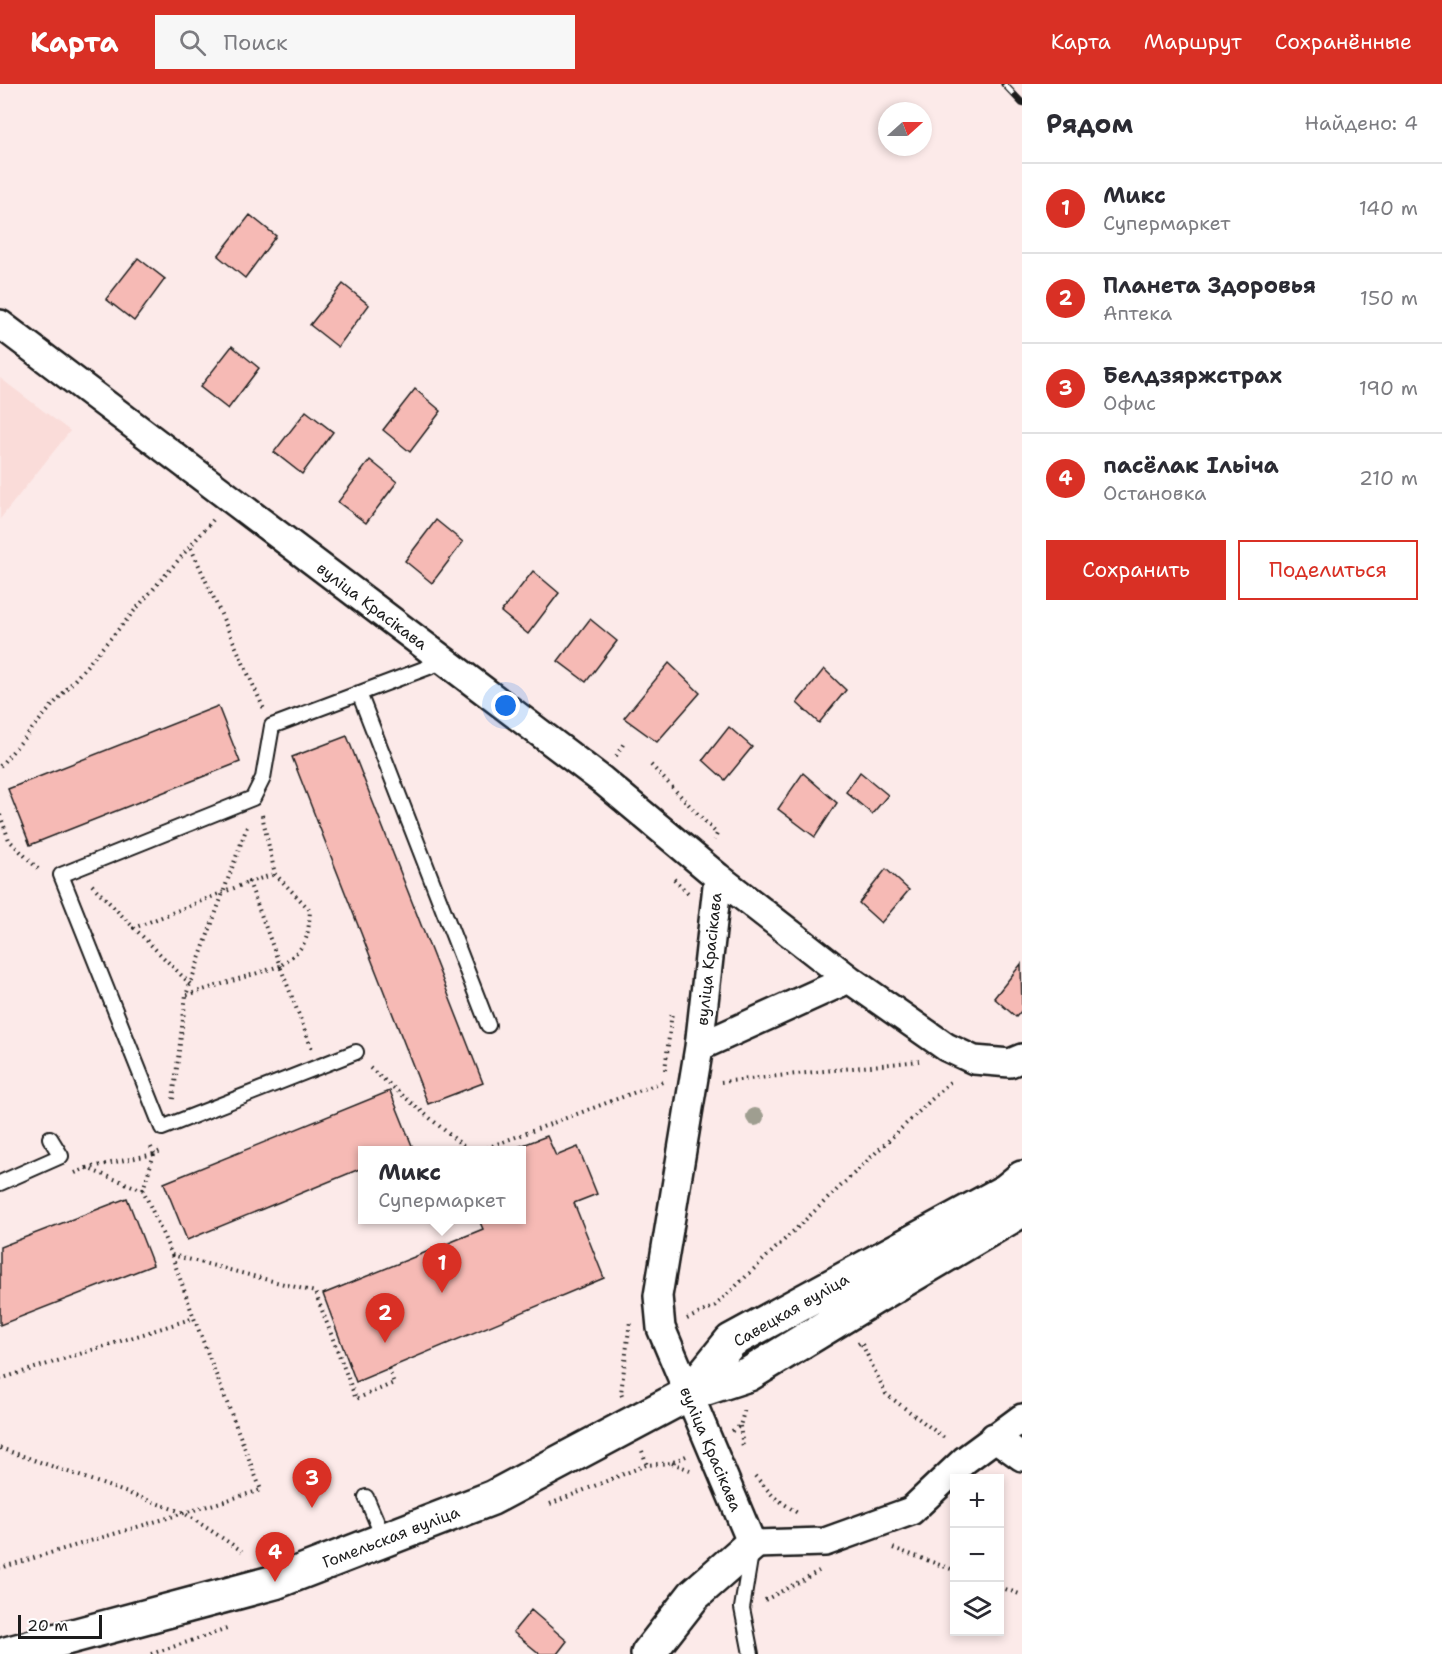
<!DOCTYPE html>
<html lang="ru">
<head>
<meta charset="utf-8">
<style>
  :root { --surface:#fff; --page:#f7f7f7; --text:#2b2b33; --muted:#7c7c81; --line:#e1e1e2; --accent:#d93025 }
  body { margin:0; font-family:"Shantell Sans",sans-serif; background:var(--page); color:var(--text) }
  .controls { position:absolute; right:18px; bottom:18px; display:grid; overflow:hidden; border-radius:0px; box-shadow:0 3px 9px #0003 }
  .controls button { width:54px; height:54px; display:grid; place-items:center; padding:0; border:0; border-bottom:2px solid var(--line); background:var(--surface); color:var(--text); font:30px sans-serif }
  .compass { position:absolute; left:878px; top:18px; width:54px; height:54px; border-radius:50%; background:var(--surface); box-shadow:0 3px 9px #0003; rotate:69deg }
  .scale { position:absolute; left:18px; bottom:15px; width:84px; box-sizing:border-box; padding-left:6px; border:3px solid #1c1c1c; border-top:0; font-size:16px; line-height:21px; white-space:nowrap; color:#1c1c1c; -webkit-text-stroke:4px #fff; paint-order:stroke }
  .you { position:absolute; left:506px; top:622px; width:21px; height:21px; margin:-15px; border:4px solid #fff; border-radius:50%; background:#1a73e8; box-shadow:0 0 0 9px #1a73e833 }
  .badge { display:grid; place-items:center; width:39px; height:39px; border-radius:50%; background:var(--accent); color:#fff; font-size:20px; font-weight:700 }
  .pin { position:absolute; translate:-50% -50px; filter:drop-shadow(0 2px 3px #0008) }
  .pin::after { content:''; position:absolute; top:32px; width:21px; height:18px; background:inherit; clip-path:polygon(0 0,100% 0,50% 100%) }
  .popup { position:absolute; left:358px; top:1062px; width:168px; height:78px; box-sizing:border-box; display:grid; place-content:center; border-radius:0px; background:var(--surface); filter:drop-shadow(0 2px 4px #0005); font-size:20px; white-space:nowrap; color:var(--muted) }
  .popup b { font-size:22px; color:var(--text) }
  .popup::after { content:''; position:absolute; left:50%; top:100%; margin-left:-12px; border:12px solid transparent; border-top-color:var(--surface) }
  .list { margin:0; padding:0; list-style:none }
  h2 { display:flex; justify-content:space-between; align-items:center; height:78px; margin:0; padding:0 24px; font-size:26px }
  h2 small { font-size:20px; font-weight:400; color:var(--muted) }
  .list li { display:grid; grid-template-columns:39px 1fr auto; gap:18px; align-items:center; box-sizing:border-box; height:90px; padding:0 24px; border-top:2px solid var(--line) }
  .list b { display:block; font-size:22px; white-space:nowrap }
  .list p { margin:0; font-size:20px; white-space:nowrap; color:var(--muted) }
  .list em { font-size:20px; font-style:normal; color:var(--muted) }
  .actions { display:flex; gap:12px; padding:18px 24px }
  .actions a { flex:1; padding:14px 0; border:2px solid var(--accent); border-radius:0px; text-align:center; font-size:21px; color:var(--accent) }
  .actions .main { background:var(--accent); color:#fff }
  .icon { flex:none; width:33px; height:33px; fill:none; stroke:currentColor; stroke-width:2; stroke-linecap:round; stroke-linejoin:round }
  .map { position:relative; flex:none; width:1022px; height:1570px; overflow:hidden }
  header { display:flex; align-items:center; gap:36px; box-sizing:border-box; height:84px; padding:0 30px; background:var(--accent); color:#fff }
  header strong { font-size:28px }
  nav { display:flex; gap:33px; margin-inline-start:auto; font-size:21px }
  .search { width:420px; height:54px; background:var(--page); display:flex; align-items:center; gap:15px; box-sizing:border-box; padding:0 21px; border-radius:0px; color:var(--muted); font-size:22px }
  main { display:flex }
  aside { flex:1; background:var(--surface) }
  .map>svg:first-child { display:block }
  .built { fill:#fadcd9 }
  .building { fill:#f6bab5; stroke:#1c1c1c; stroke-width:1.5 }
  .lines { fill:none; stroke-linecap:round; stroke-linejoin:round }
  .lane-casing { stroke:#1c1c1c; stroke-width:18 }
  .street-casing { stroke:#1c1c1c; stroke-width:32 }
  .secondary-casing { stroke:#1c1c1c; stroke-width:38 }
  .path { stroke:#1c1c1c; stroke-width:4; stroke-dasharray:1.5 4.5; stroke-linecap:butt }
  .lane { stroke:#fff; stroke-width:14 }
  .street { stroke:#fff; stroke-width:27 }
  .secondary { stroke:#fff; stroke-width:33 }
  .rail-casing { stroke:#1c1c1c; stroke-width:7 }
  .rail { stroke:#fff; stroke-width:4.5; stroke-dasharray:14; stroke-linecap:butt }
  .tree { fill:#9f9e90 }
  .labels { text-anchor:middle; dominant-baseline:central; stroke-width:5; stroke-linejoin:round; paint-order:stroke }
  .street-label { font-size:16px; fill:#1c1c1c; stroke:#fff }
</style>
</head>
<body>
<header>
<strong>Карта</strong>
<div class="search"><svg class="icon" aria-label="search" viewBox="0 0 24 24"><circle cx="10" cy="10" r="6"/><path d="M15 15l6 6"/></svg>Поиск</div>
<nav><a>Карта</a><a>Маршрут</a><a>Сохранённые</a></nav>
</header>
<main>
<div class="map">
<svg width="1022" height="1570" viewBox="0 0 1022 1570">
  <rect width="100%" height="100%" fill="#fceae9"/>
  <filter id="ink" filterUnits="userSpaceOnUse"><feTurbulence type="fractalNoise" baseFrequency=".0167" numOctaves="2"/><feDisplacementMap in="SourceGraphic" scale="12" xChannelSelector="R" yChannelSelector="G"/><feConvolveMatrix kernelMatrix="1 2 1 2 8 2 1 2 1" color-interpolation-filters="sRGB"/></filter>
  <g filter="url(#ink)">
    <path class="built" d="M0,294L70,347L0,435Z"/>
    <path class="building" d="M250,131L276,152L245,194L218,172Z
      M138,174L165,195L134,237L106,215Z
      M343,200L369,221L338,263L310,241Z
      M232,262L259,284L228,325L200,303Z
      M415,305L441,327L410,368L383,346Z
      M306,327L333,348L302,390L274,368Z
      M370,376L397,398L366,439L338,418Z
      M436,436L463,458L432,499L405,477Z
      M533,487L559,509L528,550L501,528Z
      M590,535L617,557L586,598L558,577Z
      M669,579L700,609L657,658L624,634Z
      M824,585L846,606L819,639L797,619Z
      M218,622L240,678L30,761L8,705Z
      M729,643L752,663L725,696L703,676Z
      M347,652L483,999L428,1020L292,673Z
      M860,688L888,711L872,730L846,708Z
      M803,689L837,719L815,753L778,725Z
      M886,785L909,806L881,839L859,819Z
      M1021,880L1022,926L1016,933L994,914Z
      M390,1007L413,1064L407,1066H362V1084L187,1156L164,1099Z
      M547,1052L556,1072L578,1063L597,1110L574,1119L604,1194L356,1298L323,1210L483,1145L479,1136H522V1066H510Z
      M127,1114L153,1181L0,1241V1163Z
      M531,1526L567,1557L557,1570H540L513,1548Z"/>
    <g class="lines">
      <defs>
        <path id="lane" d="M359,609L488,941
          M356,968L162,1044L61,791L253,714L263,694L272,642L445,577
          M0,1099L61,1072L50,1054
          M366,1413L384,1455
          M751,1469L742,1524L751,1570"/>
        <path id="street" d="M0,240L602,696L718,793L699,963L658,1212L661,1244L752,1460L825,1458L911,1427L965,1376L1022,1334
          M718,793L849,895L946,963L974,976L1010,979L1022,974
          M699,963L849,895
          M994,1353L1022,1373"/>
        <path id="secondary" d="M688,1310L731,1257L1006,1107L1022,1094
          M6,1570L275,1498L492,1414L688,1310L749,1290L875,1213L1022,1126
          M648,1570L694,1511L752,1460"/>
      </defs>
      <use href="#lane" class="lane-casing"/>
      <use href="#street" class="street-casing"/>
      <use href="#secondary" class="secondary-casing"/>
      <path class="path" d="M191,464L264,625
        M616,672L624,659
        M651,681L717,750L714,756
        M0,682L213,436
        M0,731L9,756L40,787
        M262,731L275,790L310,826C308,859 306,862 280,882L312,965
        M674,795L688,809
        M92,801L134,844
        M190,900L134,844L249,798
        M187,911L280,882L249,798L275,790
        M370,984L468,1066
        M665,986L672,928
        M721,998L919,977
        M173,1015L186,911L248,740
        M151,1063L154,1070L163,1066
        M481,1066L665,997
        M87,1084L154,1070
        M75,1089L86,1084L143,1106L172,1171L315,1208L356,1315L394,1299L388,1284
        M143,1106L154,1070
        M172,1172L194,1234
        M687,1235L715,1222L952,996
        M858,1260L861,1258L886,1310L947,1356
        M0,1295L194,1234L261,1406L0,1484
        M622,1312L621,1309L630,1237
        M740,1342L743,1363
        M732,1347L740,1342L745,1324
        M0,1364L184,1429L242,1467
        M642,1367L647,1381L671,1379L686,1372
        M672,1379L690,1386
        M755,1392L774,1413L799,1430
        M550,1420L646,1381
        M261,1459L264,1469
        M893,1464L954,1486
        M1000,1503L1022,1511
        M765,1516L819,1487
        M151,1570L227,1545"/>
      <use href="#lane" class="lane"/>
      <use href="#street" class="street"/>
      <use href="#secondary" class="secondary"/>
      <defs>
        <path id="rail" d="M1004,0L1022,19"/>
      </defs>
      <use href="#rail" class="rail-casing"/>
      <use href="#rail" class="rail"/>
    </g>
    <circle class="tree" cx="755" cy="1033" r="9"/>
  </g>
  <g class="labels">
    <g class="street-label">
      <text transform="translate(372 522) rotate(37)">вуліца Красікава</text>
      <text transform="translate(709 875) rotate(-84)">вуліца Красікава</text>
      <text transform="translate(791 1226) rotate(-30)">Савецкая вуліца</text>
      <text transform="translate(711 1365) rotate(67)">вуліца Красікава</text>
      <text transform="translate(391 1453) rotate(-21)">Гомельская вуліца</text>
    </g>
  </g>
</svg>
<div class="controls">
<button>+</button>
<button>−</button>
<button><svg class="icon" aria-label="layers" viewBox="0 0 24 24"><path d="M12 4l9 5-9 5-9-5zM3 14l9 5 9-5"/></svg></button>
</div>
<svg class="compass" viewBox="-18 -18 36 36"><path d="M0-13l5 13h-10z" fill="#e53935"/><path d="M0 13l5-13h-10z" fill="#7c7c81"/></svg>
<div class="scale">20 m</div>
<div class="you"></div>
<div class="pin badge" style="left:442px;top:1209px">1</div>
<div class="popup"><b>Микс</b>Супермаркет</div>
<div class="pin badge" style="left:385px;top:1259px">2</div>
<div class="pin badge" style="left:312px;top:1424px">3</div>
<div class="pin badge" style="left:275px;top:1498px">4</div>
</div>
<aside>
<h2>Рядом<small>Найдено: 4</small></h2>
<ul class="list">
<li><span class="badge">1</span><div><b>Микс</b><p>Супермаркет</p></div><em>140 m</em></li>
<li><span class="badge">2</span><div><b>Планета Здоровья</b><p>Аптека</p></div><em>150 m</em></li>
<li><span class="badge">3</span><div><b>Белдзяржстрах</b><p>Офис</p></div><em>190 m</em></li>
<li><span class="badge">4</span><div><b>пасёлак Ільіча</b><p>Остановка</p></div><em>210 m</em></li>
</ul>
<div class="actions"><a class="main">Сохранить</a><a>Поделиться</a></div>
</aside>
</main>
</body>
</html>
